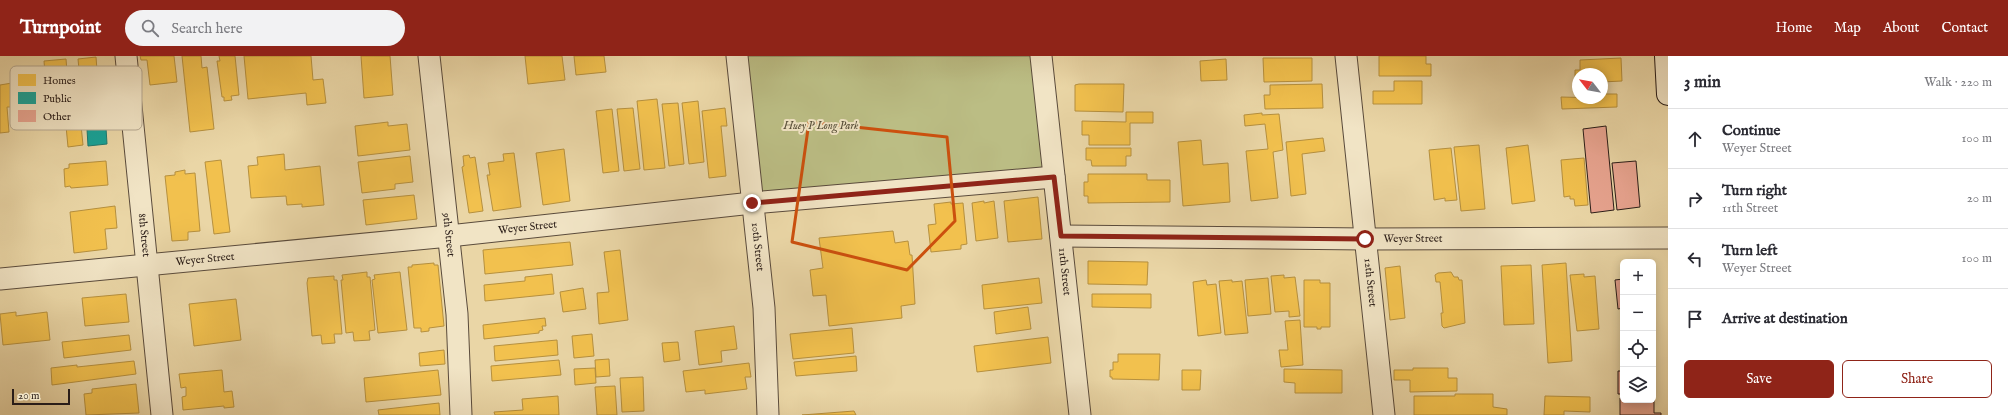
<!DOCTYPE html>
<html lang="en">
<head>
<meta charset="utf-8">
<style>
  :root { --surface:#fff; --page:#f2f2f3; --text:#2b2b33; --muted:#7c7c81; --line:#e1e1e2; --accent:#8f2418 }
  body { margin:0; font-family:"IM FELL English",serif; background:var(--page); color:var(--text) }
  .controls { position:absolute; right:12px; bottom:12px; display:grid; overflow:hidden; border-radius:6px; box-shadow:0 2px 10px #0003 }
  .controls button { width:36px; height:36px; display:grid; place-items:center; padding:0; border:0; border-bottom:1px solid var(--line); background:var(--surface); color:var(--text); font:20px sans-serif }
  .compass { position:absolute; left:1572px; top:12px; width:36px; height:36px; border-radius:50%; background:var(--surface); box-shadow:0 2px 10px #0003; rotate:301deg }
  .scale { position:absolute; left:12px; bottom:10px; width:58px; box-sizing:border-box; padding-left:4px; border:2px solid #2a1d18; border-top:0; font-size:11px; line-height:14px; white-space:nowrap; color:#2a1d18; -webkit-text-stroke:3px #f1e4c5; paint-order:stroke }
  .stop { position:absolute; width:12px; height:12px; margin:-9px; border:3px solid #8f2418; border-radius:50%; background:#fff }
  .stop.end { background:#8f2418; border-color:#fff; box-shadow:0 1px 4px #0008 }
  .list { margin:0; padding:0; list-style:none }
  h2 { display:flex; justify-content:space-between; align-items:center; height:52px; margin:0; padding:0 16px; font-size:17px }
  h2 small { font-size:13px; font-weight:400; color:var(--muted) }
  .list li { display:grid; grid-template-columns:26px 1fr auto; gap:12px; align-items:center; box-sizing:border-box; height:60px; padding:0 16px; border-top:1px solid var(--line) }
  .list b { display:block; font-size:15px; white-space:nowrap }
  .list p { margin:0; font-size:13px; white-space:nowrap; color:var(--muted) }
  .list em { font-size:13px; font-style:normal; color:var(--muted) }
  .actions { display:flex; gap:8px; padding:12px 16px }
  .actions a { flex:1; padding:9px 0; border:1px solid var(--accent); border-radius:6px; text-align:center; font-size:14px; color:var(--accent) }
  .actions .main { background:var(--accent); color:#fff }
  .icon { flex:none; width:22px; height:22px; fill:none; stroke:currentColor; stroke-width:2; stroke-linecap:round; stroke-linejoin:round }
  .map { position:relative; flex:none; width:1668px; height:359px; overflow:hidden }
  header { display:flex; align-items:center; gap:24px; box-sizing:border-box; height:56px; padding:0 20px; background:var(--accent); color:#fff }
  header strong { font-size:19px }
  nav { display:flex; gap:22px; margin-inline-start:auto; font-size:14px }
  .search { width:280px; height:36px; background:var(--page); display:flex; align-items:center; gap:10px; box-sizing:border-box; padding:0 14px; border-radius:22px; color:var(--muted); font-size:15px }
  main { display:flex }
  aside { flex:1; background:var(--surface) }
  .map>svg:first-child { display:block }
  .green { fill:#bbbd84; stroke:#726d4e }
  .homes { fill:#f2c14e; stroke:#b6903e }
  .public { fill:#17a398; stroke:#1d7b72 }
  .building { fill:#e8a490; stroke:#2a1d18 }
  .lines { fill:none; stroke-linecap:round; stroke-linejoin:round }
  .street-casing { stroke:#5a4b3c; stroke-width:23 }
  .secondary-casing { stroke:#2a1d18; stroke-width:24 }
  .street { stroke:#f1e4c5; stroke-width:21 }
  .secondary { stroke:#f1e4c5; stroke-width:22 }
  .route { stroke:#8f2418; stroke-width:5 }
  .marked { fill:none; stroke:#cc500e; stroke-width:3; stroke-linejoin:round }
  .labels { text-anchor:middle; dominant-baseline:central; stroke-width:4; stroke-linejoin:round; paint-order:stroke }
  .park-label { font-size:11px; font-style:italic; fill:#564d38; stroke:#f1e4c5 }
  .street-label { font-size:11px; fill:#2a1d18; stroke:#f1e4c5 }
  .key { fill:#f1e4c5; stroke:#b5a891; stroke-width:1 }
  .key-label { font-size:11px; fill:#2a1d18 }
</style>
</head>
<body>
<header>
<strong>Turnpoint</strong>
<div class="search"><svg class="icon" aria-label="search" viewBox="0 0 24 24"><circle cx="10" cy="10" r="6"/><path d="M15 15l6 6"/></svg>Search here</div>
<nav><a>Home</a><a>Map</a><a>About</a><a>Contact</a></nav>
</header>
<main>
<div class="map">
<svg width="1668" height="359" viewBox="0 0 1668 359">
  <rect width="100%" height="100%" fill="#ead6a6"/>
  <filter id="stains"><feTurbulence type="fractalNoise" baseFrequency=".005" numOctaves="4"/><feColorMatrix values="0 0 0 0 .2 0 0 0 0 .09 0 0 0 0 .02 0 0 0 .5 -.17"/></filter>
  <radialGradient id="worn" r=".72"><stop offset=".6" stop-color="#630" stop-opacity="0"/><stop offset="1" stop-color="#630" stop-opacity=".3"/></radialGradient>
  <path class="green" d="M737,0H1041L1054,121L752,147Z"/>
  <path class="homes" d="M140,0H174L177,26L150,29L147,4H141Z
    M182,0H201L202,12L207,11L214,73L190,76Z
    M219,0H235L239,39L231,40L232,44L224,45V41H222L217,5H220Z
    M244,0H311L313,24L323,23L326,47L307,49L306,37L248,43Z
    M361,0H390L393,39L364,42Z
    M525,0H562L565,24L528,28Z
    M574,0H604L606,16L576,19Z
    M1379,0H1426V8H1431V20H1379Z
    M96,1L99,40L104,39L106,63L84,65L78,3Z
    M1263,2H1312V25L1264,26Z
    M1621,2L1622,25L1602,26V18H1578V27H1575V14H1580V4Z
    M66,3L71,67L49,69L44,5Z
    M1226,3L1227,24L1201,25L1200,5Z
    M1394,25H1422V48H1373V35H1394Z
    M12,27L14,51H7L9,76L0,77V29Z
    M1079,28H1124L1123,56L1075,55V29Z
    M1322,28L1323,52L1265,53L1264,39H1270V29Z
    M1602,38H1617V51L1562,53L1561,41L1602,42Z
    M657,43L665,112L644,114L637,45Z
    M698,45L704,106L689,108L682,47Z
    M678,47L684,108L669,110L662,48Z
    M633,52L640,113L624,115L617,53Z
    M725,52L727,70H721L726,120L709,122L702,55Z
    M612,53L619,115L603,117L596,55Z
    M1126,56H1153V67H1130V89H1089V79H1082V65L1126,66Z
    M1262,57V59L1279,58L1283,94L1273,96L1278,142L1251,145L1246,95L1268,93L1265,68L1245,70L1244,59Z
    M388,66V70L407,68L410,94L358,100L355,70Z
    M81,69L83,89L68,91L66,70Z
    M1323,82L1325,95L1302,98L1306,138L1291,140L1286,86Z
    M1201,84L1203,109L1228,107L1230,146L1183,150L1178,86Z
    M1479,89L1485,153L1461,155L1454,91Z
    M1528,89L1535,145L1512,148L1506,92Z
    M1086,92H1131V100H1126V110H1092L1091,104H1086Z
    M1451,92L1457,144L1445,145V142L1434,144L1429,94Z
    M564,93L570,145L543,149L536,97Z
    M514,97L521,151L493,155L487,119H490L488,107L504,105L503,98Z
    M284,98L285,114L320,110L324,149L302,151V148L287,149L286,140L251,142L248,110L258,109L257,101Z
    M469,99L470,102L475,101L483,155L469,157L462,111L464,110L463,100Z
    M410,100L413,126L395,128V133L362,137L358,106Z
    M1584,102L1588,149L1575,150L1574,143H1570V140L1564,141L1561,104Z
    M221,104L230,176L214,178L205,106Z
    M106,105L108,129L71,132L70,130L65,131L64,113L69,112V108Z
    M185,114V118L195,117L200,175L188,176V184L172,185L165,120L175,119V116Z
    M1088,118H1147V124H1170V146L1088,147V140H1084V126H1088Z
    M414,139L417,163L366,169L363,144Z
    M1038,141L1042,183L1008,186L1004,145Z
    M984,145V147L994,145L998,182L976,185L972,147Z
    M951,146V148L963,147L967,188L961,189V193L931,196L928,169L936,168L934,148Z
    M115,150L117,172L105,173L107,193L74,197L70,156Z
    M893,175L895,187L908,185L910,199H912L915,248L901,250L902,262L829,270L826,239L813,240L810,214L823,212L819,182Z
    M570,186L573,209L485,218L483,194Z
    M620,194L628,264L599,268L597,237L609,236L604,196Z
    M1088,205L1148,206L1147,229L1088,228Z
    M434,207V209H438L444,270L429,272V275L421,276V272H414L408,211H412V209Z
    M1566,207L1572,305L1548,307L1542,209Z
    M1531,209L1534,268L1504,269L1501,210Z
    M1400,210L1405,262L1390,264L1385,212Z
    M367,216V221H370L375,274L369,275L370,284L354,285L353,276L346,277L341,224H343L342,219Z
    M400,216L407,274L378,277L372,224L375,223L374,219Z
    M1451,216L1454,221H1458L1459,224H1462L1465,267L1444,272L1442,270L1441,257H1443L1440,226H1436L1435,219L1438,217Z
    M552,218L554,238L485,245L484,229L525,225V221Z
    M1584,218V221L1595,220L1599,273L1577,275L1570,219Z
    M1284,219V222L1295,221L1300,260L1289,261V255L1275,256L1271,220Z
    M334,220V224H337L342,278H334L335,287L322,288L321,279L312,280L307,227L308,222Z
    M1039,222L1042,247L984,253L982,229Z
    M1268,222L1271,258L1248,260L1245,224Z
    M1206,224L1207,229L1216,228L1221,277L1198,280L1193,226Z
    M1232,224V226L1242,225L1248,277L1225,279L1219,225Z
    M1304,224H1320V227H1330V271H1321V273H1317V271H1304Z
    M583,232L586,253L563,256L560,236Z
    M126,238L129,266L85,270L82,242Z
    M1092,238H1151V252L1092,251Z
    M236,243L241,284L194,290L189,248Z
    M1028,251L1031,273L996,278L994,256Z
    M16,256V260L47,256L50,284L3,289L0,258Z
    M545,262L546,270H542L543,274L539,275V277L484,283L483,269Z
    M1300,264L1303,309L1281,311L1279,294H1288L1285,265Z
    M734,270L737,293L721,295L722,306L699,309L695,275Z
    M852,272L854,297L793,303L790,278Z
    M592,278L594,300L574,302L572,280Z
    M129,279L131,294L64,302L62,286Z
    M1048,281L1051,307L977,316L974,290Z
    M557,284L558,299L495,305L494,290Z
    M678,286L680,304L664,306L662,287Z
    M444,294L445,308L420,310L419,297Z
    M1118,298H1160L1159,324L1112,323V321H1110V314H1113V306H1118Z
    M856,300L857,315L796,320L794,306Z
    M609,303L610,320L596,321L595,304Z
    M559,304L561,319L492,325L491,310Z
    M134,305L136,318L52,329L51,312L77,309V311Z
    M749,307L751,321H745L747,333L705,338V334L686,336L683,315Z
    M595,312L596,327L575,329L574,313Z
    M1413,312H1448V322H1457V335L1410,336V324H1394V314H1413Z
    M1284,313L1342,314V337H1295V327L1284,326Z
    M222,314L224,336L232,335L234,351L224,352V350L183,354L182,341L186,340V331L181,332L179,318Z
    M438,314L441,339L366,346L364,322Z
    M1182,314H1201L1200,334H1182Z
    M643,321L644,355L622,356L620,322Z
    M136,328L139,357L86,359L84,338L92,337V333Z
    M615,330L617,359H597L595,331Z
    M1455,338H1493V351L1507,353V359H1414V340H1455Z
    M558,340L559,359H495L494,356L523,354L522,343Z
    M1545,340L1590,341V356L1564,355V359H1544Z
    M439,347L440,359H379L378,354Z
    M854,355L856,359H802Z"/>
  <path class="public" d="M106,72L107,88L88,90L87,73Z"/>
  <path class="building" d="M1606,70L1614,154L1591,157L1583,73Z
    M1636,105L1640,151L1617,154L1612,107Z
    M1623,223V252L1618,253L1615,224Z
    M1618,315H1623V338H1618Z
    M1620,342H1623V344H1653L1654,342V357H1661V359H1620Z"/>
  <g class="lines">
    <defs>
      <g id="street">
        <path id="s1" d="M126,0L162,359"/>
        <path id="s2" d="M429,0L457,258L461,359"/>
        <path id="s3" d="M737,0L764,252L768,359"/>
        <path id="s4" d="M1041,0L1080,359"/>
        <path id="s5" d="M1346,0L1384,359"/>
        <path id="s6" d="M1061,180L1365,183L1668,182"/>
        <path id="s7" d="M0,223L449,180L752,147L1054,121"/>
      </g>
      <path id="secondary" d="M1666,0L1668,38"/>
    </defs>
    <use href="#street" class="street-casing"/>
    <use href="#secondary" class="secondary-casing"/>
    <use href="#street" class="street"/>
    <use href="#secondary" class="secondary"/>
  </g>
  <g class="lines">
    <path class="route" d="M752,147L1054,121L1061,180L1365,183"/>
  </g>
  <path class="marked" d="M809,66L947,81L955,165L907,214L792,186Z"/>
  <g class="labels">
    <g class="park-label">
      <text x="821" y="70">Huey P Long Park</text>
    </g>
    <g class="street-label">
      <text stroke="none"><textPath href="#s7" startOffset="530">Weyer Street</textPath></text>
      <text stroke="none"><textPath href="#s1" startOffset="180">8th Street</textPath></text>
      <text stroke="none"><textPath href="#s2" startOffset="180">9th Street</textPath></text>
      <text stroke="none"><textPath href="#s6" startOffset="352">Weyer Street</textPath></text>
      <text stroke="none"><textPath href="#s3" startOffset="192">10th Street</textPath></text>
      <text stroke="none"><textPath href="#s7" startOffset="206">Weyer Street</textPath></text>
      <text stroke="none"><textPath href="#s4" startOffset="217">11th Street</textPath></text>
      <text stroke="none"><textPath href="#s5" startOffset="228">12th Street</textPath></text>
    </g>
  </g>
  <rect x="10" y="10" width="132" height="64" rx="6" class="key"/>
  <rect x="18" y="18" width="18" height="12" fill="#f2c14e"/>
  <rect x="18" y="36" width="18" height="12" fill="#17a398"/>
  <rect x="18" y="54" width="18" height="12" fill="#e8a490"/>
  <g class="key-label">
    <text x="43" y="28">Homes</text>
    <text x="43" y="46">Public</text>
    <text x="43" y="64">Other</text>
  </g>
  <rect width="100%" height="100%" filter="url(#stains)"/>
  <rect width="100%" height="100%" fill="url(#worn)"/>
</svg>
<div class="controls">
<button>+</button>
<button>−</button>
<button><svg class="icon" aria-label="locate" viewBox="0 0 24 24"><circle cx="12" cy="12" r="6"/><path d="M12 2v4M12 18v4M2 12h4M18 12h4"/></svg></button>
<button><svg class="icon" aria-label="layers" viewBox="0 0 24 24"><path d="M12 4l9 5-9 5-9-5zM3 14l9 5 9-5"/></svg></button>
</div>
<svg class="compass" viewBox="-18 -18 36 36"><path d="M0-13l5 13h-10z" fill="#e53935"/><path d="M0 13l5-13h-10z" fill="#7c7c81"/></svg>
<div class="scale">20 m</div>
<div class="stop" style="left:1365px;top:183px"></div>
<div class="stop end" style="left:752px;top:147px"></div>
</div>
<aside>
<h2>3 min<small>Walk · 220 m</small></h2>
<ul class="list">
<li><svg class="icon" aria-label="ahead" viewBox="0 0 24 24"><path d="M12 20V5M6 11l6-6 6 6"/></svg><div><b>Continue</b><p>Weyer Street</p></div><em>100 m</em></li>
<li><svg class="icon" aria-label="right" viewBox="0 0 24 24"><path d="M7 20v-9h11M14 6l5 5-5 5"/></svg><div><b>Turn right</b><p>11th Street</p></div><em>20 m</em></li>
<li><svg class="icon" aria-label="left" viewBox="0 0 24 24"><path d="M17 20v-9H6M10 6l-5 5 5 5"/></svg><div><b>Turn left</b><p>Weyer Street</p></div><em>100 m</em></li>
<li><svg class="icon" aria-label="arrive" viewBox="0 0 24 24"><path d="M6 21V4h12l-3 4 3 4H6"/></svg><div><b>Arrive at destination</b></div></li>
</ul>
<div class="actions"><a class="main">Save</a><a>Share</a></div>
</aside>
</main>
</body>
</html>
